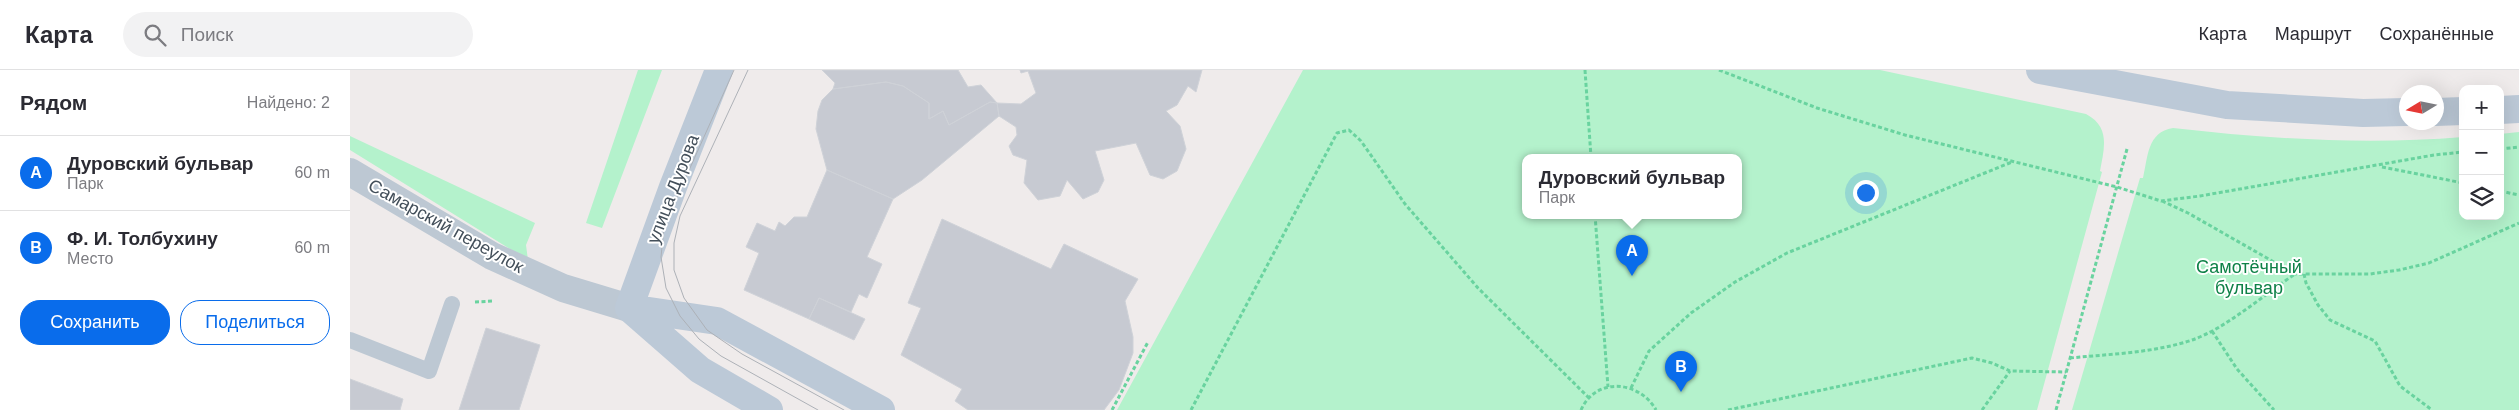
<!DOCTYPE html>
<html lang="ru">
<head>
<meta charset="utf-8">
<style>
  :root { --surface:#fff; --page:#f2f2f3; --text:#2b2b33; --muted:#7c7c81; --line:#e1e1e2; --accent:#096ceb }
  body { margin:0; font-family:Helvetica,sans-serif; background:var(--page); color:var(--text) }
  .controls { position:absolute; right:15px; top:15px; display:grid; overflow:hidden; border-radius:10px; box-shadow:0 5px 20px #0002 }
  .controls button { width:45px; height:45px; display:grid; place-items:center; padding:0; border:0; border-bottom:1px solid var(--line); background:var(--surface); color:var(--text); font:25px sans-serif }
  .compass { position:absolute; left:2049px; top:15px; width:45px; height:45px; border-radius:50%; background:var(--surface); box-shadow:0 5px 20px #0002; rotate:260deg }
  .you { position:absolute; left:1515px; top:122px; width:18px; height:18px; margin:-12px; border:4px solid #fff; border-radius:50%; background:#1a73e8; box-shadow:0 0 0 8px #1a73e833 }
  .badge { display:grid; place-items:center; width:32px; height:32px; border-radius:50%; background:var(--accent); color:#fff; font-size:16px; font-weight:700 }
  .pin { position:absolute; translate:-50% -41px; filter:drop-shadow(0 1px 2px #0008) }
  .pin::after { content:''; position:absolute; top:26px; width:18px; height:15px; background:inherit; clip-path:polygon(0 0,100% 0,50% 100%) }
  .popup { position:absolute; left:1172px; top:84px; width:220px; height:65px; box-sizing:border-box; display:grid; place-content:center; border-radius:10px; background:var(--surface); filter:drop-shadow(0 1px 4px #0005); font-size:16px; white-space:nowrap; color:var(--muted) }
  .popup b { font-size:19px; color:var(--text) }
  .popup::after { content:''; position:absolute; left:50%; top:100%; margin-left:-10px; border:10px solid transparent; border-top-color:var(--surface) }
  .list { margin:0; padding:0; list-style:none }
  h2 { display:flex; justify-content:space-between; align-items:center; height:65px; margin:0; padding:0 20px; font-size:21px }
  h2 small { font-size:16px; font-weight:400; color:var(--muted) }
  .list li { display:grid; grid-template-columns:32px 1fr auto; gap:15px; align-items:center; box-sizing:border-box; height:75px; padding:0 20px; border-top:1px solid var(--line) }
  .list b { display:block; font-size:19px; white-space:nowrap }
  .list p { margin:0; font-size:16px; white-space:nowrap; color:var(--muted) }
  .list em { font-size:16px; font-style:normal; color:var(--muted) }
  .actions { display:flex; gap:10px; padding:15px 20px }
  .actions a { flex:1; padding:11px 0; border:1px solid var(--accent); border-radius:20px; text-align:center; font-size:18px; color:var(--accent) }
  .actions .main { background:var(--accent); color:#fff }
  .icon { flex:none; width:28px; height:28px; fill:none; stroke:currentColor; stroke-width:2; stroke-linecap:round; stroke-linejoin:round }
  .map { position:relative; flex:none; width:2169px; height:340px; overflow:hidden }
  header { display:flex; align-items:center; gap:30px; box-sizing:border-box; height:70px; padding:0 25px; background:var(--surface); border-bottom:1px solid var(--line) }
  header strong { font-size:24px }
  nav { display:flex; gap:28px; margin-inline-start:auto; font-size:18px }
  .search { width:350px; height:45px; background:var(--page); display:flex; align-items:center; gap:12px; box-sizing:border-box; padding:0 18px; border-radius:28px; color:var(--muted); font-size:19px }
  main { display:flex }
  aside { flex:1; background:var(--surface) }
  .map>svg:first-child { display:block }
  .green { fill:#b4f2cc; fill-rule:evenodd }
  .building { fill:#c7cad2; stroke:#cfd2d8 }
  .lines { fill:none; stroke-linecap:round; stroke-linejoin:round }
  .path { stroke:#69d39f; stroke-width:3; stroke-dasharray:4 2.5; stroke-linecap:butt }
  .service { stroke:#bdc8d3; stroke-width:16 }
  .minor { stroke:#bdc8d3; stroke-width:28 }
  .secondary { stroke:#bcc9d7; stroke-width:28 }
  .tram { stroke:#adb1b7; stroke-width:1 }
  .labels { text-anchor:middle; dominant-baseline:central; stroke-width:4; stroke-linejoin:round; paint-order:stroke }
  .street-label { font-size:18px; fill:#434f5a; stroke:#fff }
  .park-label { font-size:18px; fill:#0e8147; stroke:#fff }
</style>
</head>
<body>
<header>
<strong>Карта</strong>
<div class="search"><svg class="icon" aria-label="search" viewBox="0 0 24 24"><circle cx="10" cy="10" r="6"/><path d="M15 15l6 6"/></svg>Поиск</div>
<nav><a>Карта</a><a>Маршрут</a><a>Сохранённые</a></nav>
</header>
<main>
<aside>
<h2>Рядом<small>Найдено: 2</small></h2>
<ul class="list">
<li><span class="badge">A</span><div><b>Дуровский бульвар</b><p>Парк</p></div><em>60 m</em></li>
<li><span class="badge">B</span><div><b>Ф. И. Толбухину</b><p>Место</p></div><em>60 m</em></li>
</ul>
<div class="actions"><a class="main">Сохранить</a><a>Поделиться</a></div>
</aside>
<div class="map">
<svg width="2169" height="340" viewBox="0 0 2169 340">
  <rect width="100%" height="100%" fill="#efebeb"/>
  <path class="green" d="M288,0H312L252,158L236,153Z
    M953,0H1530L1736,44C1761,57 1754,79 1750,101L1752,102L1687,340H767ZM1176,87H1388V145H1176Z
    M1823,58C1919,69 2016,75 2113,67V146H2150V64L2169,62V340H1722L1790,108H1793C1798,87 1797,62 1823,58Z
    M0,66L185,153L176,175L178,190L0,80Z"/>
  <path class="building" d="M472,0H608L618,17L631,15L647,33L640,32L599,55L593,41L579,49V33L553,16L536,12L483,19L485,13Z
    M670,0H852L846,22L838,16L827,35L816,41L830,56L836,79L827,101L813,109L800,105L786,73L745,81L754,110L748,122L733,129L717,110L710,126L688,130L674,113L677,90L663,85L659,76L667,65L666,57L649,46L647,33L671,34L686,23L678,1L671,3Z
    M536,12L553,16L579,33V49L593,41L599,55L640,32L647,33L649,46L572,110L543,129L477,100L466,59L468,41L472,30L483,19Z
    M477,100L543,129L517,187L532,194L517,228L509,224L501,242L469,228L459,249L394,220L409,183L396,177L407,153L425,161L429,152L435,156L444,147H457Z
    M592,149L701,199L714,174L788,209L775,231L783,267V283L769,320L754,340H618L605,331L612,319L551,285L571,238L558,233Z
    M469,228L515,249L504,270L459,249Z
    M136,258L190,275L169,340H109Z
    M0,309L53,329L50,340H0Z"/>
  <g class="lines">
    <path class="path" d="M1235,0L1241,87
      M1369,0L1467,38L1555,65L1767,117L1811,131L1850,126L2084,85L2113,82
      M2150,79L2169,77
      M2032,97L2113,113
      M2150,121L2169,125
      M1812,131L1838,143L1945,204H2020L2049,200L2079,193L2169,153
      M1245,145L1258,317
      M1954,204L1956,213L1968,235L1980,250L2025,271L2050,316L2082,340
      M125,232L144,231
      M1862,261L1887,299L1924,340
      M1720,288C1760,284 1803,283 1842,270C1875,259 1915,224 1945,204
      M1281,318L1299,281L1341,243L1385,212L1437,183L1662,92
      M762,340L798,272
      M841,340L987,63L999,60L1011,71L1055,134L1128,218L1239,328
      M1231,340C1246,306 1290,311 1306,340
      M1378,340L1622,288L1642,293L1660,301L1716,302
      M1632,340L1660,301
      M1706,340L1777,79"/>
    <path class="service" d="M0,270L79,301L102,234"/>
    <path class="minor" d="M0,102L142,186L213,218L279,238"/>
    <path class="secondary" d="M1690,0L1877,35L2013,43L2056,42
      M2150,40L2169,39
      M2086,42L2113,41
      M279,238L367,251L531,340
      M279,238L323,117L369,0
      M279,238L350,300L419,340"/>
    <path class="tram" d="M384,0L314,156L311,187L316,218L330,246L349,269L371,286L468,340
      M398,0L330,146L324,173V200L334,228L357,260L392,284L494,340"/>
  </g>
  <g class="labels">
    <g class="street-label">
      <text transform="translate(323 119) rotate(-69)">улица Дурова</text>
      <text transform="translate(96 156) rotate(29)">Самарский переулок</text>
    </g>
    <g class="park-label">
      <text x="1899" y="197">Самотёчный<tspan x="1899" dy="21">бульвар</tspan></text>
    </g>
  </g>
</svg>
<div class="controls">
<button>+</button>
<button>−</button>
<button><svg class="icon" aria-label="layers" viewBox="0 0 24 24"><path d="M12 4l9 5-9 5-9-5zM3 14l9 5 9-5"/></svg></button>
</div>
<svg class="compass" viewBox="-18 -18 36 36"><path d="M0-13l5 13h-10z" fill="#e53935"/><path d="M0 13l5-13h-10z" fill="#7c7c81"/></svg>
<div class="you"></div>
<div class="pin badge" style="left:1282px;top:206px">A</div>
<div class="popup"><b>Дуровский бульвар</b>Парк</div>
<div class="pin badge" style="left:1331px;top:322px">B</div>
</div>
</main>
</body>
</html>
